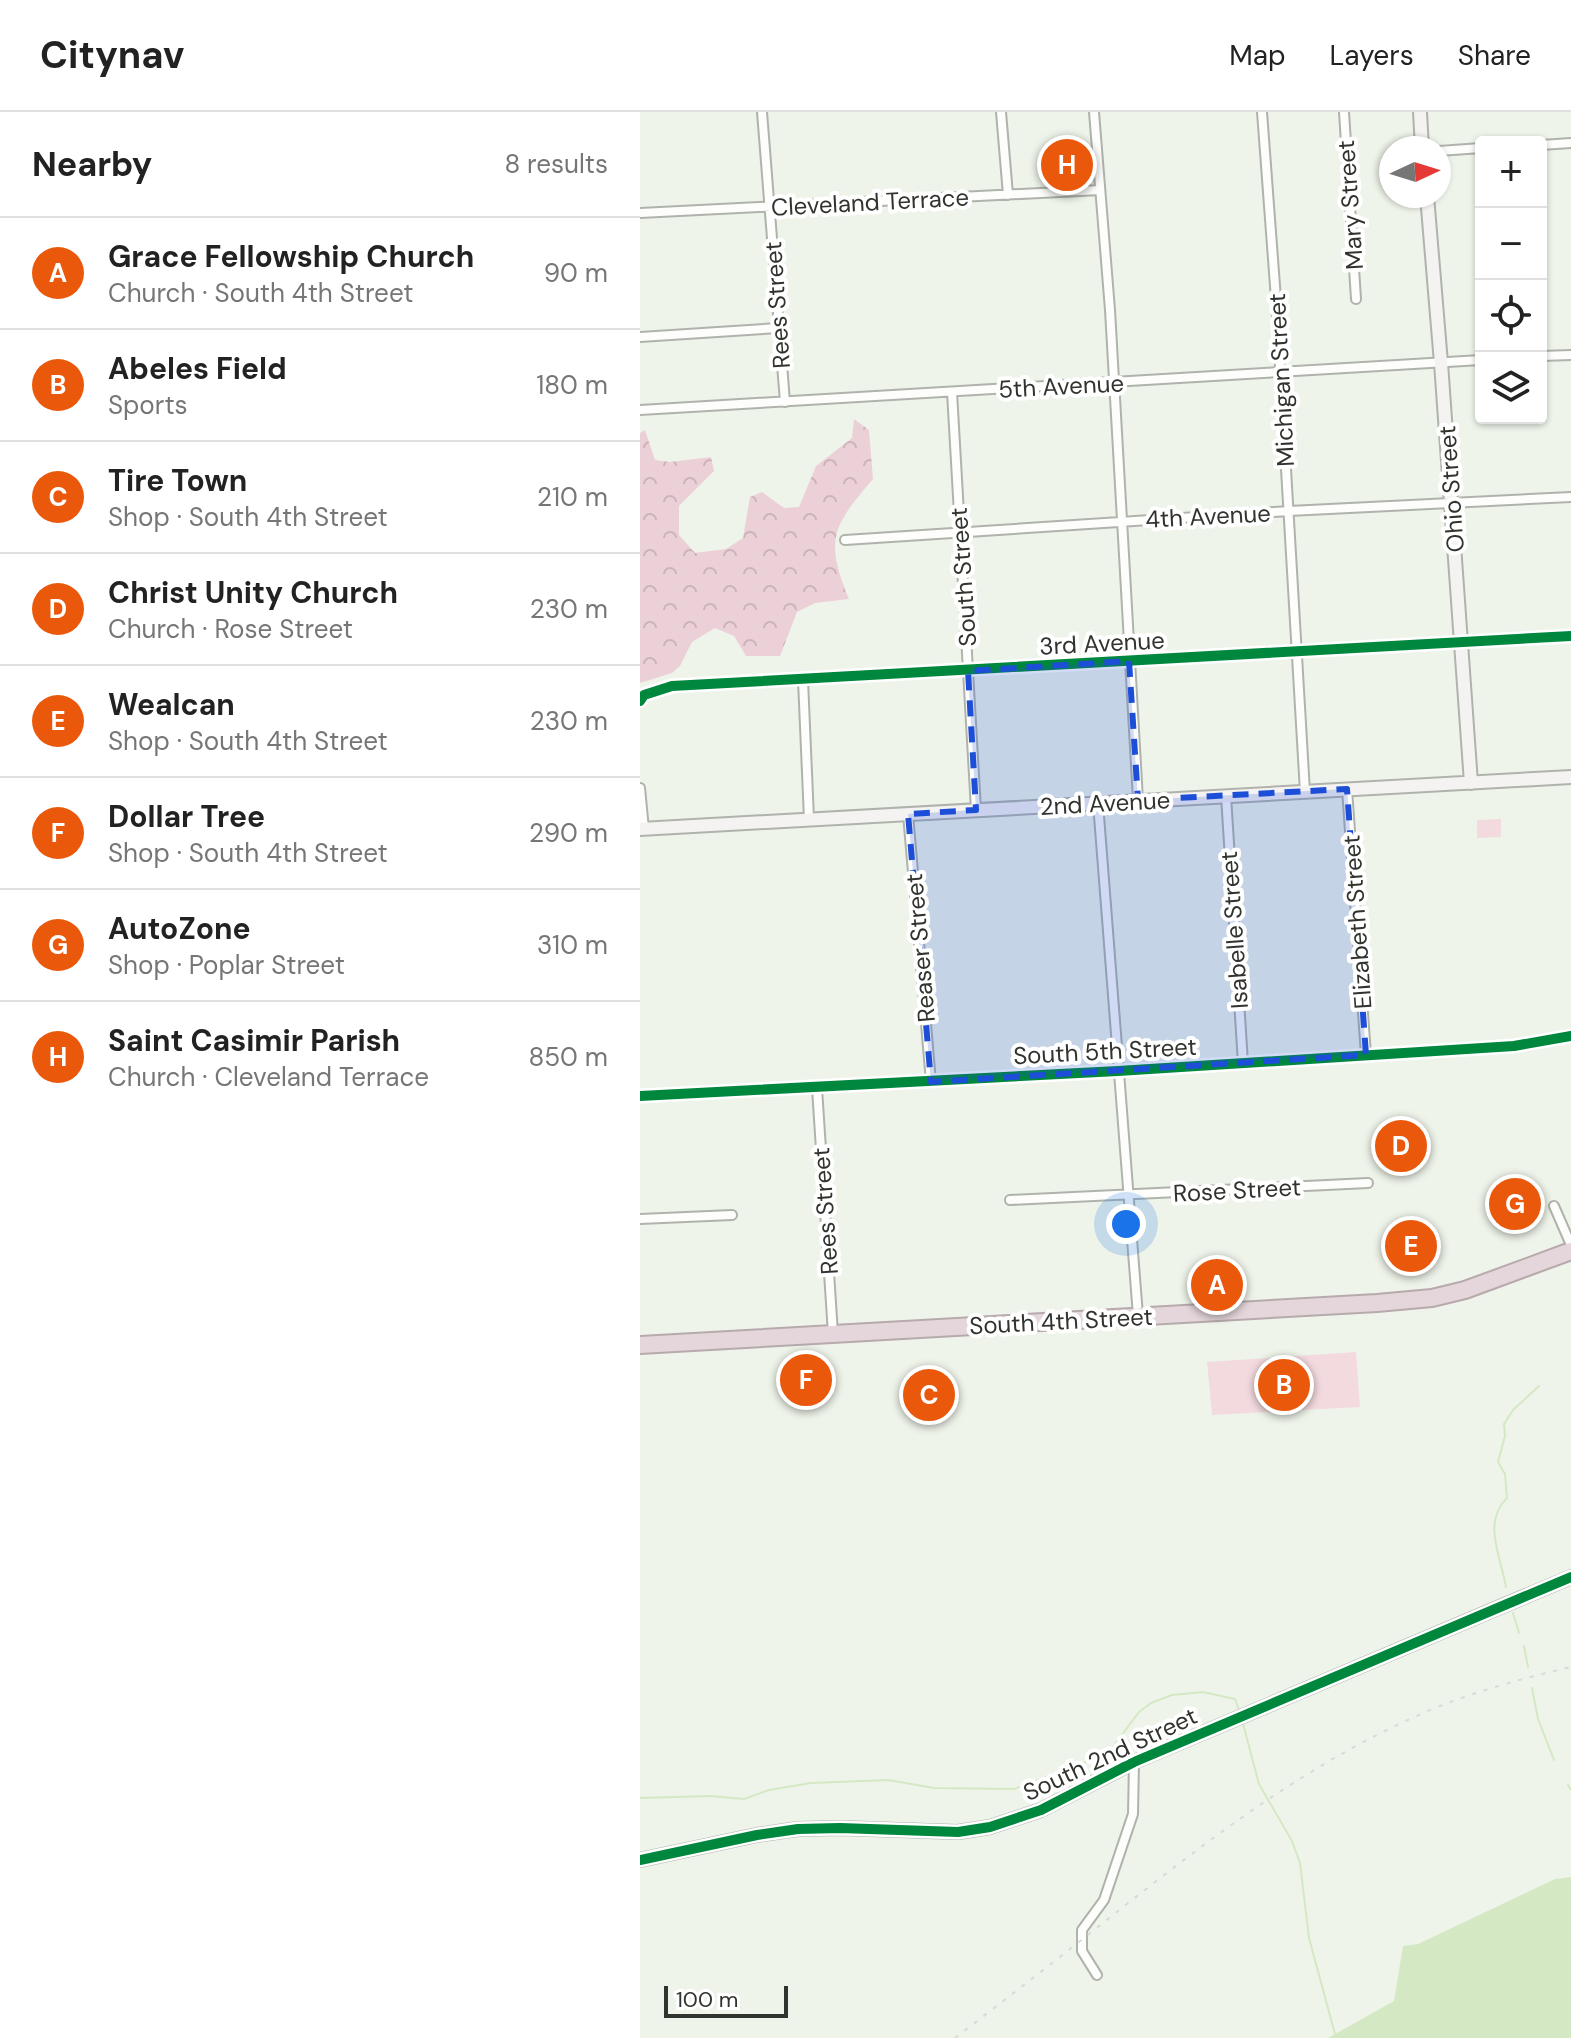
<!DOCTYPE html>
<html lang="en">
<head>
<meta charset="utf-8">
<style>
  :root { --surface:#fff; --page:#f2f2f2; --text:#222; --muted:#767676; --line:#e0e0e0; --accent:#ea580c }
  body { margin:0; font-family:"DM Sans",sans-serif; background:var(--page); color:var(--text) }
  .controls { position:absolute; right:24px; top:24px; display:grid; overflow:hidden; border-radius:8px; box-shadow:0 2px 6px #0004 }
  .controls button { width:72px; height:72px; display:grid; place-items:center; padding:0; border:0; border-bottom:2px solid var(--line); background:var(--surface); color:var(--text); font:40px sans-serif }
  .compass { position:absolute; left:739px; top:24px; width:72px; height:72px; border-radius:50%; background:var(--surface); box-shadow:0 2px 6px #0004; rotate:86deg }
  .scale { position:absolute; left:24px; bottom:20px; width:124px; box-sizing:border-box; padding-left:8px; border:4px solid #31342e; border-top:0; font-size:22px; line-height:28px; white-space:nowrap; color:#31342e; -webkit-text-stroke:6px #fff; paint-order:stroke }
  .you { position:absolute; left:486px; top:1112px; width:28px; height:28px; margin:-20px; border:6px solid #fff; border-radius:50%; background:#1a73e8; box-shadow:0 0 0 12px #1a73e833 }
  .badge { display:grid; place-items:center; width:52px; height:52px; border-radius:50%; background:var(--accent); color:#fff; font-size:26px; font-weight:700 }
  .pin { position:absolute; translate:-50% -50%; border:4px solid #fff; box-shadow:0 2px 8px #0006 }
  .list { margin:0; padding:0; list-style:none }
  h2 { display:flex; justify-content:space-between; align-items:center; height:104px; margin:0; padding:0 32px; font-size:34px }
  h2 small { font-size:26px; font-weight:400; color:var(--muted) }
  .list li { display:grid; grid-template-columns:52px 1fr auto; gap:24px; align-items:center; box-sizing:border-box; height:112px; padding:0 32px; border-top:2px solid var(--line) }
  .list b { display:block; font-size:30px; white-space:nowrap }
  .list p { margin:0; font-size:26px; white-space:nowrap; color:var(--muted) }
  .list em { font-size:26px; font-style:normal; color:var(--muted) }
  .icon { flex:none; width:44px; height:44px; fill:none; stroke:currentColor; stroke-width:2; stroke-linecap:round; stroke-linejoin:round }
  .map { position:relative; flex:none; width:931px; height:1926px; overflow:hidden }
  header { display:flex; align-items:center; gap:48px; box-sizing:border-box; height:112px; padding:0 40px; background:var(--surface); border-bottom:2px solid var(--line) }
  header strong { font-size:38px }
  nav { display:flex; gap:44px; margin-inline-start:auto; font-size:28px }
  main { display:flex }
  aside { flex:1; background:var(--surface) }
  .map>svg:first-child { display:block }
  .green { fill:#f3dadf }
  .forest { fill:url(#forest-crowns) }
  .water { fill:#d5e8c4 }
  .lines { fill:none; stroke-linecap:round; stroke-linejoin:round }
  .stream { stroke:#d5e8c4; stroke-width:2 }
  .street-casing { stroke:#afb3ac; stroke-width:12 }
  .secondary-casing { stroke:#afb3ac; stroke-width:16 }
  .highway-casing { stroke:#b7aaac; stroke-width:20 }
  .street { stroke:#fdfdfc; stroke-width:8 }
  .secondary { stroke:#f5f2f2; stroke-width:12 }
  .highway { stroke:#e4d6db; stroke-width:16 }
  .rail { stroke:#d8dad7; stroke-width:2; stroke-dasharray:4 8; stroke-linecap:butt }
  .cycleway-casing { stroke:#fff; stroke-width:15 }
  .cycleway { stroke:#00873e; stroke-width:10 }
  .marked { fill:#1d4ed8; fill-opacity:0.2; stroke:#1d4ed8; stroke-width:6; stroke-dasharray:16 10; stroke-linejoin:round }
  .labels { text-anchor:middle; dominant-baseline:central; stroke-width:8; stroke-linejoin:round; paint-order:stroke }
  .street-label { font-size:24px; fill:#31342e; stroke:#fff }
</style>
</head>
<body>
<header>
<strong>Citynav</strong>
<nav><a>Map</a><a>Layers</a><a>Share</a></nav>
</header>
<main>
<aside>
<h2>Nearby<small>8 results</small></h2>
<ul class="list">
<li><span class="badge">A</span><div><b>Grace Fellowship Church</b><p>Church · South 4th Street</p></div><em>90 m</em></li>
<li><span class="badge">B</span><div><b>Abeles Field</b><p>Sports</p></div><em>180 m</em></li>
<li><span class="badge">C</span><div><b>Tire Town</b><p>Shop · South 4th Street</p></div><em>210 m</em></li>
<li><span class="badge">D</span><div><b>Christ Unity Church</b><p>Church · Rose Street</p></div><em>230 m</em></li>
<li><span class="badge">E</span><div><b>Wealcan</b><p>Shop · South 4th Street</p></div><em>230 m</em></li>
<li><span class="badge">F</span><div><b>Dollar Tree</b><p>Shop · South 4th Street</p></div><em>290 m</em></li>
<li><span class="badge">G</span><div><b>AutoZone</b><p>Shop · Poplar Street</p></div><em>310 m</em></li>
<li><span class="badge">H</span><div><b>Saint Casimir Parish</b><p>Church · Cleveland Terrace</p></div><em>850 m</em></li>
</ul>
</aside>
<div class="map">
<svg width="931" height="1926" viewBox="0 0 931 1926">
  <defs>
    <pattern id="forest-crowns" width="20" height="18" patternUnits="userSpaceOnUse" patternTransform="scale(2)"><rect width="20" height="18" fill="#ecd0d7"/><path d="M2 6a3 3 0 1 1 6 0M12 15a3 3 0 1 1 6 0" fill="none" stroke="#cbb3b9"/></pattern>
  </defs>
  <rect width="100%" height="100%" fill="#eff4ea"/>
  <path class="green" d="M861,707V725L837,726V708Z
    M716,1240L720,1295L572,1303L567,1250Z"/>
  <path class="forest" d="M214,307L229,318L233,367C193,414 184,427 209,487L175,491L157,500L140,544H106L94,524L75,516L52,530L40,554L32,561L0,571V321L5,318L15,348L30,350L71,345L74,359L39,394V423L55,441L86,437L103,426L110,385L122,380L144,396L159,395L176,354L212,326Z"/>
  <path class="water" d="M931,1765V1926H688L754,1889L763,1834L778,1832L915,1767Z"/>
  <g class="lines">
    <path class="stream" d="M866,1475C861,1445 842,1410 867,1386L865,1362L858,1350L865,1324L864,1312L873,1298L899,1274
      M873,1501L879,1521
      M884,1534L888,1555
      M892,1576L898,1607L914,1648
      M602,1608L619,1672L652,1729L660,1751L669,1826L695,1922
      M928,1673L931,1678
      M0,1686L71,1684L104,1687L129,1678L171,1671L248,1668L294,1676L374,1677L457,1646L472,1636L499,1600L511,1591L532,1583L563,1580L595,1587L599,1598"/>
    <defs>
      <path id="street" d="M122,0L145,290
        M361,0L368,83
        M454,0L470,198L498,688
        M622,0L636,187L665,680
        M704,0L716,187
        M901,33L931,31
        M799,39L841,36
        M0,101L460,78
        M0,225L138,216
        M901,244L931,243
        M312,280L336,698
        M0,298L841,248
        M205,428L649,399L931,385
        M163,568L169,707
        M0,589L4,583L32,574L931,524
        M0,676L4,717
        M707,677L726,943
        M586,684L603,951
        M458,691L498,1204
        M268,702L291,970
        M177,976L193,1222
        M0,984L478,959L874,934L931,924
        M370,1088L728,1071
        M914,1094L931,1133
        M0,1107L92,1103
        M457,1863L442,1839V1818L464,1788L493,1702L494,1650"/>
      <path id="secondary" d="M780,0L782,36
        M787,84L801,251L831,671
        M0,717L931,665
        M0,1748L117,1723L158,1717L200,1716L318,1720L350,1715L401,1698L494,1650L931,1465"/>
      <path id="highway" d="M0,1233L737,1191L792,1186L825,1178L931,1139"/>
    </defs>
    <use href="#street" class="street-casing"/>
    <use href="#secondary" class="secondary-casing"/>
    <use href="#highway" class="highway-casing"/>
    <use href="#street" class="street"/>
    <use href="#secondary" class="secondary"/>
    <use href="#highway" class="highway"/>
    <path class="rail" d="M315,1926C358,1893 401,1860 444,1826C546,1745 651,1661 770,1607C821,1583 876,1568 931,1555"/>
    <defs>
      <path id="cycleway" d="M0,589L4,583L32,574L931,524
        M0,984L478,959L874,934L931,924
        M0,1748L117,1723L158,1717L200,1716L318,1720L350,1715L401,1698L494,1650L931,1465"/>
    </defs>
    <use href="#cycleway" class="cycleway-casing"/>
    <use href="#cycleway" class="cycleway"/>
  </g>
  <path class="marked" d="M489,549L498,688L707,677L726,943L291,970L268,702L336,698L328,559Z"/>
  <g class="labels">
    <g class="street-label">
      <text transform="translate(230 90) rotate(-3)">Cleveland Terrace</text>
      <text transform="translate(710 93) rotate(-94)">Mary Street</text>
      <text transform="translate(137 193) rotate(-94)">Rees Street</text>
      <text transform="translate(641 268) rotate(-93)">Michigan Street</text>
      <text transform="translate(421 274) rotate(-3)">5th Avenue</text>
      <text transform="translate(811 377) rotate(-94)">Ohio Street</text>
      <text transform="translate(568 404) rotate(-3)">4th Avenue</text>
      <text transform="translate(323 465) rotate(-94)">South Street</text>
      <text transform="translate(462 531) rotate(-3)">3rd Avenue</text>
      <text transform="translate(465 691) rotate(-3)">2nd Avenue</text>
      <text transform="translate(717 810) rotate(-94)">Elizabeth Street</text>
      <text transform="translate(594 818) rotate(-94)">Isabelle Street</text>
      <text transform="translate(280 836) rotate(-95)">Reaser Street</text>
      <text transform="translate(465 939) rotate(-3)">South 5th Street</text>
      <text transform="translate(597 1078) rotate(-3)">Rose Street</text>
      <text transform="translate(185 1099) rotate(-94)">Rees Street</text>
      <text transform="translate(421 1209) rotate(-3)">South 4th Street</text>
      <text transform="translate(470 1642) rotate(-25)">South 2nd Street</text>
    </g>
  </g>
</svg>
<div class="controls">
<button>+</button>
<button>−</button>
<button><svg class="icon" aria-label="locate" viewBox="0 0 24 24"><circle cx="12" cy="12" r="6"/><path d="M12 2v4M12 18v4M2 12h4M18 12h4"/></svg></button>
<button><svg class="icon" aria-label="layers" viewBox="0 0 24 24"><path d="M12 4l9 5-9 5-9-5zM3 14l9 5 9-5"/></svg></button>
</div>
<svg class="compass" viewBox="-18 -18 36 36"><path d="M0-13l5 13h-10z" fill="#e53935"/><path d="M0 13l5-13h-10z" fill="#767676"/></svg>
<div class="scale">100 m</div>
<div class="you"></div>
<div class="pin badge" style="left:577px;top:1173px">A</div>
<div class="pin badge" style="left:644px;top:1273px">B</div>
<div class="pin badge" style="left:289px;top:1283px">C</div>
<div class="pin badge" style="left:761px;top:1034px">D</div>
<div class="pin badge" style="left:771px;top:1134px">E</div>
<div class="pin badge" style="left:166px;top:1268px">F</div>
<div class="pin badge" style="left:875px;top:1092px">G</div>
<div class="pin badge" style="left:427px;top:53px">H</div>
</div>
</main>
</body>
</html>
